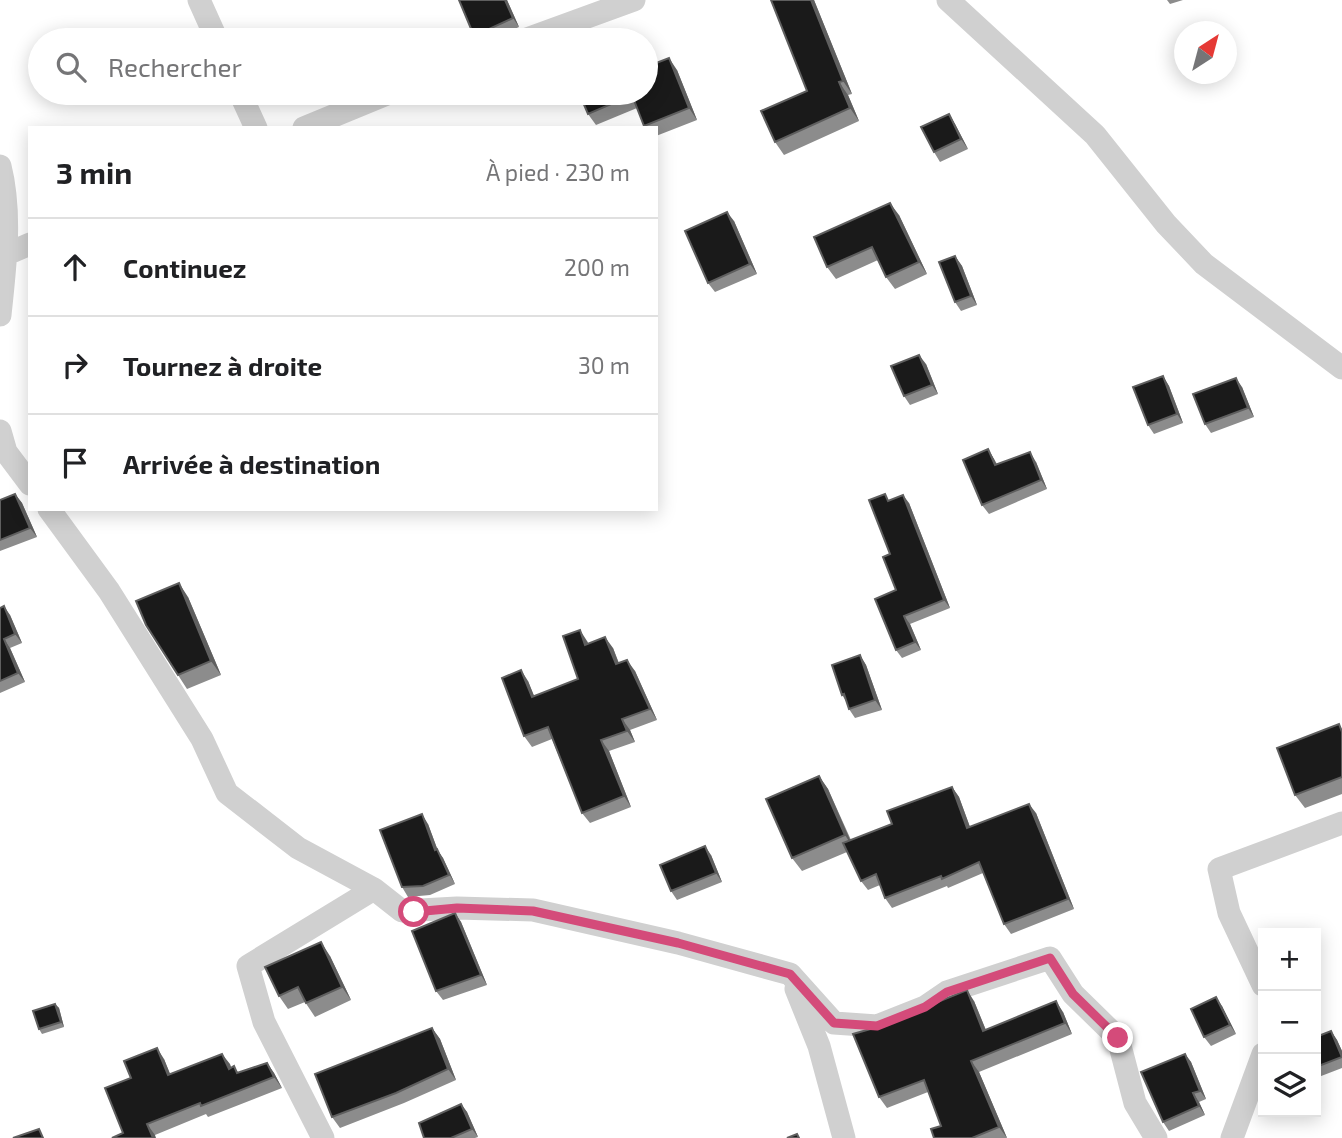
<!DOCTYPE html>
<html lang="fr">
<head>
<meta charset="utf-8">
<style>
  :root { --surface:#fff; --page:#f2f2f2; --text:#202124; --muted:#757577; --line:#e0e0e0 }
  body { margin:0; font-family:"Exo 2",sans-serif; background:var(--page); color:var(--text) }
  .controls { position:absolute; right:21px; bottom:21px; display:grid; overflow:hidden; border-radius:0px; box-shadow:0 4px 18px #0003 }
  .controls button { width:63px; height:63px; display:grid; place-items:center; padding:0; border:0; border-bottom:2px solid var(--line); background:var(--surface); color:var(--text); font:35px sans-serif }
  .compass { position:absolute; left:1174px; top:21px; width:63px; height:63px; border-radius:50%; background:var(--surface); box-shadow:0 4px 18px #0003; rotate:36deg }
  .stop { position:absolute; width:21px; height:21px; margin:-16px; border:5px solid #d44b7a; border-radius:50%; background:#fff }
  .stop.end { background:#d44b7a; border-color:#fff; box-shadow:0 2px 7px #0008 }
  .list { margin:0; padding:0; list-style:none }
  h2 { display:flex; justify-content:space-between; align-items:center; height:91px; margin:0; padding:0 28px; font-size:30px }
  h2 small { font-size:23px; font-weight:400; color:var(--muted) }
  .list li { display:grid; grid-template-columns:46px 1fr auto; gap:21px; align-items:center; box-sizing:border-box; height:98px; padding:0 28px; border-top:2px solid var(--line) }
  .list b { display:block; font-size:26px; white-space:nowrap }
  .list em { font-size:23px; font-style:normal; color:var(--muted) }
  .icon { flex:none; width:38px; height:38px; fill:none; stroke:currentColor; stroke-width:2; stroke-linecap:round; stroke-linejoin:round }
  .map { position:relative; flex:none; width:1342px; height:1138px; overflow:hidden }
  .search { position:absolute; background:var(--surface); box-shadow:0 4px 18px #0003; left:28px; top:28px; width:630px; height:77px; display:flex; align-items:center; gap:18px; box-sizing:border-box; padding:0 24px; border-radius:38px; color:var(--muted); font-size:26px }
  .panel { position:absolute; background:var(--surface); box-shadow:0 4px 18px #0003; left:28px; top:126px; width:630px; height:385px; border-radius:0px }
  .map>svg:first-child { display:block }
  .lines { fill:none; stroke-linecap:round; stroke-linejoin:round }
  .minor { stroke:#d0d0d0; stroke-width:23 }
  .wall { fill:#8c8c8c }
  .shaded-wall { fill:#5f5f5f }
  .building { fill:#1a1a1a; stroke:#5f5f5f; stroke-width:2 }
  .route { stroke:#d44b7a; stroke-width:9 }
</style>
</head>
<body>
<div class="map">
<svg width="1342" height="1138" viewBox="0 0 1342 1138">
  <rect width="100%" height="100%" fill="#fff"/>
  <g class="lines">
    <path class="minor" d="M199,0L217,40
      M948,0L1095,135L1166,224L1204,264L1342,368
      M524,40L634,0
      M240,93L256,128
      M304,128L389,93
      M0,166C12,214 5,267 0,315
      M0,257L30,244
      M0,431L6,452L30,484
      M49,509L109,591L202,739L227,793L298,848L374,889L248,966L264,1022L323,1138
      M374,889L402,911L457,908L533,910L678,943L790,974L834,1023L877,1026L925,1007L947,992L1050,958L1073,994L1118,1038L1135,1103L1156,1138
      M1263,985L1229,913L1219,869L1342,823
      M796,989L819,1046L844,1138
      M1232,1138L1263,1054"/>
  </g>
  <path class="wall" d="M507,0L519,27L490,40H477L474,36Z
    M771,0H814L852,94L848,95L859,121L784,155L775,142L807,91Z
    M1167,0H1183L1170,4Z
    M646,64L647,66L677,70L697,120L656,136V128H645L637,108L596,125L588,114L579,93H646Z
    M949,114L955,124L968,149L940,162L934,152Z
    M899,215L927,274L895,289L886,277L878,260L836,279L827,267Z
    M734,221L757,274L715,292L708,283Z
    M955,256L962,266L977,305L961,311L955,302Z
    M926,364L938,394L910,405L904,396Z
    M1163,376L1169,386L1183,423L1154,434L1148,425Z
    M1242,387L1254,417L1211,433L1205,424Z
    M988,449L997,464L1036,462L1047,489L989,514L982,505Z
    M15,494L22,503L37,537L0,551V500Z
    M889,500L909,503L950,608L910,624L921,650L902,658L896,650V590L890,554Z
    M188,597L221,675L187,689L178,675Z
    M0,608L10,615L22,643L10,648L25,682L0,693Z
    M587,641L588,643L613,648L619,663L635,671L657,720L630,730L635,742L609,751L631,807L590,823L582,813L552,739L532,747L524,736L528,681L534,696L578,679Z
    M860,655L866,665L882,710L855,718L849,709L846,701L842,695Z
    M1339,724L1342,729V794L1305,808L1295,795Z
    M819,776L828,789L851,840L892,824L952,787L959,797L970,827L1036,813L1074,909L1011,934L1004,924L983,873L948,888L947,886L892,908L885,898L880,885L868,890L861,881L847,852L802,871L792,858Z
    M428,824L438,851L443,858L455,884L430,895L408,897L402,887Z
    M711,855L722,882L677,900L671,891Z
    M455,913L461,922L487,985L443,1000L436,991Z
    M330,956L351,1000L315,1017L305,1002L288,1009L279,996Z
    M974,1001L986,1030L1063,1012L1072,1034L979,1072L1007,1138H934L941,1126L928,1092L887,1108L879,1097Z
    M55,1004L59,1008L64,1027L42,1034L39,1029Z
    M1222,1006L1236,1034L1211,1046L1204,1037Z
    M432,1028L440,1039L456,1080L404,1103L340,1128L332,1117Z
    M1331,1031L1337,1040L1342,1051V1068L1316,1078V1037Z
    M222,1054L231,1068L239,1073L267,1063L274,1073L282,1088L208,1117L206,1114L155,1135L123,1133L131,1078L164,1059L170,1074Z
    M1185,1054L1191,1062L1206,1099L1199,1102L1205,1115L1169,1131L1163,1122Z
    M461,1104L467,1112L478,1137L475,1138H424Z"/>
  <path class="shaded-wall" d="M505,0H507L519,27L513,18Z
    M811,0H814L852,94L843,81Z
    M669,58L677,70L697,120L689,108Z
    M839,82L848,95L859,121L850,108Z
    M949,114L955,124L968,149L961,139Z
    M890,203L899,215L927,274L919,262Z
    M727,212L734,221L757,274L750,264Z
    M955,256L962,266L977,305L971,296Z
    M919,355L926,364L938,394L932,385Z
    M1163,376L1169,386L1183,423L1177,414Z
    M1236,378L1242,387L1254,417L1248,408Z
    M988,449L994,459L1001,474L995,465Z
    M1030,452L1036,462L1047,489L1041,480Z
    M15,494L22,503L37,537L30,528Z
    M903,495L909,503L950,608L944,600Z
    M179,583L188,597L221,675L211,661Z
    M4,606L10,615L22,643L15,634Z
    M904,616L910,624L921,650L915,642Z
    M580,630L587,641L593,655L585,645Z
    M605,637L613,648L623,675L616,664Z
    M4,639L10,648L25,682L18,673Z
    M860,655L866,665L882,710L875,700Z
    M627,660L635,671L657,720L650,709Z
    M521,670L528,681L539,708L532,697Z
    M622,719L630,730L635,742L627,731Z
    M601,740L609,751L631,807L624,796Z
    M819,776L828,789L854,849L845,835Z
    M952,787L959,797L974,838L967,828Z
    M1029,804L1036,813L1074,909L1068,899Z
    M422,814L428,824L438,851L443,858L455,884L435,850Z
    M705,846L711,855L722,882L716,873Z
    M455,913L461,922L487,985L481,975Z
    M321,942L330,956L351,1000L342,987Z
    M967,990L974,1001L991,1043L983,1031Z
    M1216,997L1222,1006L1236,1034L1230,1025Z
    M1056,1001L1063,1012L1072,1034L1065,1023Z
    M55,1004L59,1008L64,1027L61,1022Z
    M432,1028L440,1039L456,1080L448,1069Z
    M1331,1031L1337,1040L1342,1051V1057Z
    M157,1048L164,1059L175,1086L168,1075Z
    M222,1054L230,1064L236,1080L229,1069Z
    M1185,1054L1191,1062L1206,1099L1200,1091Z
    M971,1061L979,1072L1007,1138L999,1127Z
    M267,1063L274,1073L282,1088L274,1077Z
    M1193,1093L1199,1102L1205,1115L1199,1106Z
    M461,1104L467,1112L478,1137L472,1129Z
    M147,1124L155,1135L156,1138H153Z"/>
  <path class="building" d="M459,0H505L513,18L474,36Z
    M771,0H811L843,81L839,82L850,108L775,142L761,111L807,91Z
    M669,58L689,108L644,126L632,95L588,114L579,93H646V67Z
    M949,114L961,139L934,152L921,127Z
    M890,203L919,262L886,277L872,247L827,267L814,237Z
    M727,212L750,264L708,283L685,231Z
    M955,256L971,296L955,302L939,262Z
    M919,355L932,385L904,396L891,366Z
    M1163,376L1177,414L1148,425L1133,387Z
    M1236,378L1248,408L1205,424L1193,394Z
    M988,449L995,465L1030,452L1041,480L982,505L963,460Z
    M15,494L30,528L0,540V500Z
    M885,494L888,501L903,495L944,600L904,616L915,642L896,650L875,599L896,590L883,557L890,554L869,500Z
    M179,583L211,661L178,675L146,625L136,601Z
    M4,606L15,634L4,639L18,673L0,681V608Z
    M580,630L585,645L605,637L616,664L627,660L650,709L622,719L627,731L601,740L624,796L582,813L548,727L524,736L502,678L521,670L532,697L578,679L563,636Z
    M860,655L875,700L849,709L844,694L842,695L832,665Z
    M1339,724L1342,732V777L1295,795L1277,748Z
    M819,776L845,835L792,858L766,799Z
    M952,787L967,828L1029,804L1068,899L1004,924L979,862L942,879L941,876L885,898L876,874L861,881L843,843L892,824L887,811Z
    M422,814L435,850L437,849L449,875L423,886L402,887L380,830Z
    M705,846L716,873L671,891L660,865Z
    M455,913L481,975L436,991L412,931Z
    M321,942L342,987L306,1003L298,987L279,996L265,967Z
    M967,990L983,1031L1056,1001L1065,1023L971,1061L999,1127L972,1138H934L931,1129L941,1126L924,1080L879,1097L853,1034L874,1028Z
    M1216,997L1230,1025L1204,1037L1191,1009Z
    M55,1004L61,1022L39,1029L33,1011Z
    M432,1028L448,1069L396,1093L332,1117L315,1074Z
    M1331,1031L1342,1057L1316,1067V1037Z
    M157,1048L168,1075L222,1054L229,1069L234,1066L237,1073L267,1063L274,1077L201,1106L200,1103L147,1124L153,1138H112L123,1133L105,1088L131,1078L124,1061Z
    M1185,1054L1200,1091L1193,1093L1199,1106L1163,1122L1141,1072Z
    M461,1104L472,1129L451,1138H424L419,1123Z
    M39,1129L43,1138H13Z
    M797,1134L799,1138H787Z"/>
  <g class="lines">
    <path class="route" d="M414,912L457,908L533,911L678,943L790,974L834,1023L877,1026L925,1007L947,992L1050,958L1073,994L1118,1038"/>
  </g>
</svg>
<div class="controls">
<button>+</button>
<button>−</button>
<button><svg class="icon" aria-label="layers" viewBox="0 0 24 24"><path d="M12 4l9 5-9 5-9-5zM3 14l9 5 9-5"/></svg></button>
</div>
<svg class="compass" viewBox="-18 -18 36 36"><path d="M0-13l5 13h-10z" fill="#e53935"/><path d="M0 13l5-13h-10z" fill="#757577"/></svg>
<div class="stop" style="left:414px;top:912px"></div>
<div class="stop end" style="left:1118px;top:1038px"></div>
<div class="search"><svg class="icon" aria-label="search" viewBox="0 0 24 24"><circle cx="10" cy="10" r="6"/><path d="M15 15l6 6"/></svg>Rechercher</div>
<section class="panel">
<h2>3 min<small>À pied · 230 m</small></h2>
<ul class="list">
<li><svg class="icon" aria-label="ahead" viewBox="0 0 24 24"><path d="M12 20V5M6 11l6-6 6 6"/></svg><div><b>Continuez</b></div><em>200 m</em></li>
<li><svg class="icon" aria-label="right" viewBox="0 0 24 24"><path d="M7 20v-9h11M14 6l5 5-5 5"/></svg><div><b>Tournez à droite</b></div><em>30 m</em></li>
<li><svg class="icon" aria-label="arrive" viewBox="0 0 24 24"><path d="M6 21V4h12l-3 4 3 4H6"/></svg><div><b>Arrivée à destination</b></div></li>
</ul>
</section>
</div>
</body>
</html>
